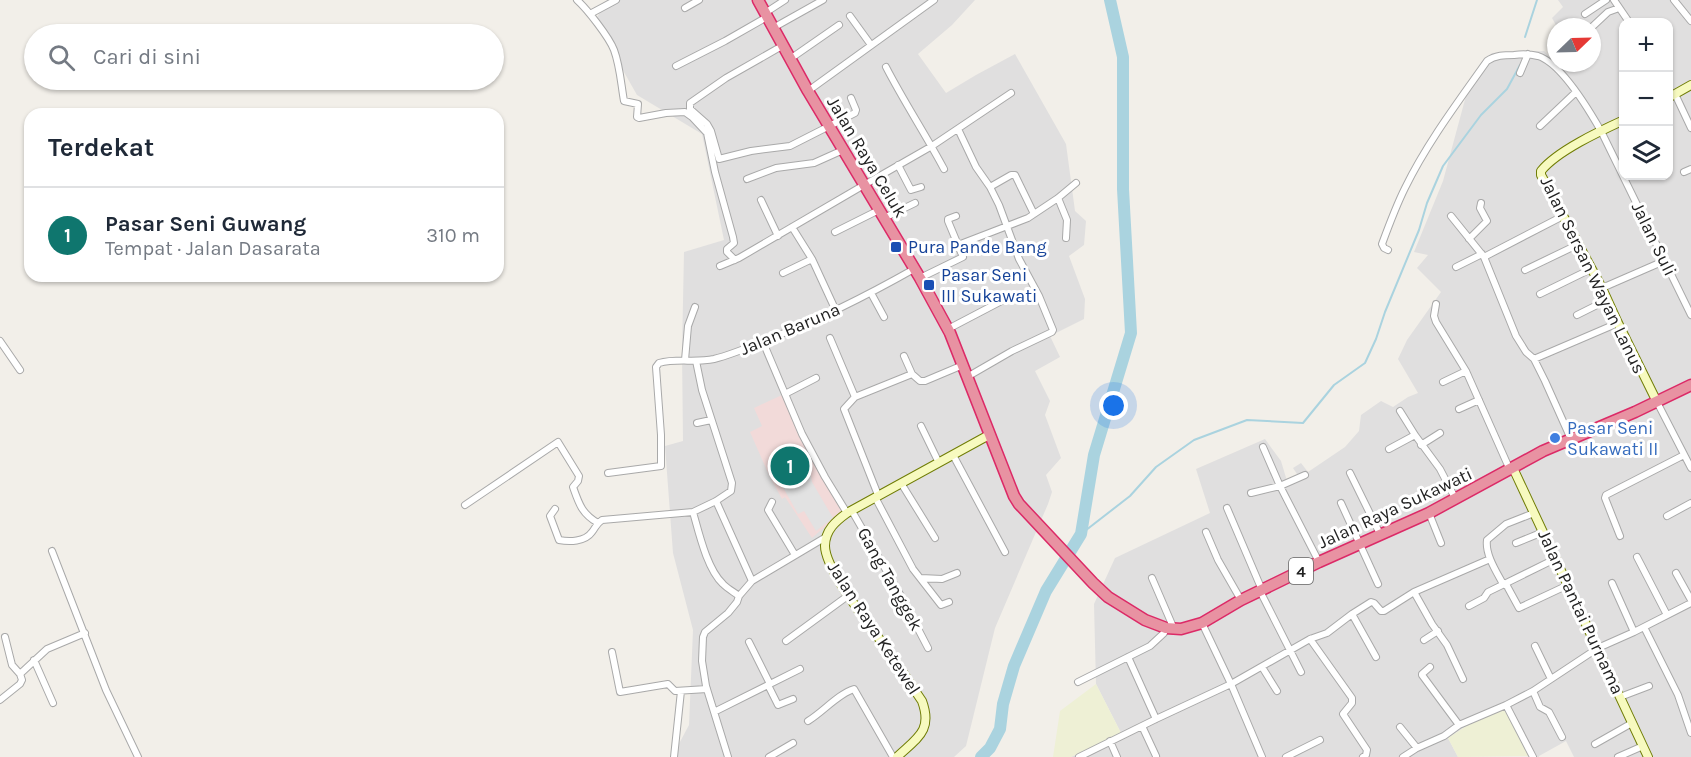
<!DOCTYPE html>
<html lang="id">
<head>
<meta charset="utf-8">
<style>
  :root { --surface:#fff; --page:#f2f2f3; --text:#1f2937; --muted:#747a83; --line:#e0e1e3; --accent:#0f766e }
  body { margin:0; font-family:Karla,sans-serif; background:var(--page); color:var(--text) }
  .controls { position:absolute; right:18px; top:18px; display:grid; overflow:hidden; border-radius:12px; box-shadow:0 2px 4px #0004 }
  .controls button { width:54px; height:54px; display:grid; place-items:center; padding:0; border:0; border-bottom:2px solid var(--line); background:var(--surface); color:var(--text); font:30px sans-serif }
  .compass { position:absolute; left:1547px; top:18px; width:54px; height:54px; border-radius:50%; background:var(--surface); box-shadow:0 2px 4px #0004; rotate:67deg }
  .you { position:absolute; left:1114px; top:406px; width:21px; height:21px; margin:-15px; border:4px solid #fff; border-radius:50%; background:#1a73e8; box-shadow:0 0 0 9px #1a73e833 }
  .badge { display:grid; place-items:center; width:39px; height:39px; border-radius:50%; background:var(--accent); color:#fff; font-size:20px; font-weight:700 }
  .pin { position:absolute; translate:-50% -50%; border:3px solid #fff; box-shadow:0 2px 6px #0006 }
  .list { margin:0; padding:0; list-style:none }
  h2 { display:flex; justify-content:space-between; align-items:center; height:78px; margin:0; padding:0 24px; font-size:26px }
  h2 small { font-size:20px; font-weight:400; color:var(--muted) }
  .list li { display:grid; grid-template-columns:39px 1fr auto; gap:18px; align-items:center; box-sizing:border-box; height:96px; padding:0 24px; border-top:2px solid var(--line) }
  .list b { display:block; font-size:22px; white-space:nowrap }
  .list p { margin:0; font-size:20px; white-space:nowrap; color:var(--muted) }
  .list em { font-size:20px; font-style:normal; color:var(--muted) }
  .icon { flex:none; width:33px; height:33px; fill:none; stroke:currentColor; stroke-width:2; stroke-linecap:round; stroke-linejoin:round }
  .map { position:relative; flex:none; width:1691px; height:757px; overflow:hidden }
  .search { position:absolute; background:var(--surface); box-shadow:0 2px 4px #0004; left:24px; top:24px; width:480px; height:66px; display:flex; align-items:center; gap:15px; box-sizing:border-box; padding:0 21px; border-radius:33px; color:var(--muted); font-size:22px }
  .panel { position:absolute; background:var(--surface); box-shadow:0 2px 4px #0004; left:24px; top:108px; width:480px; height:174px; border-radius:18px }
  .map>svg:first-child { display:block }
  .residential { fill:#e0dfdf; fill-rule:evenodd }
  .commercial { fill:#f2dad9 }
  .farmland { fill:#eef0d5 }
  .parking { fill:#e2e2e2 }
  .lines { fill:none; stroke-linecap:round; stroke-linejoin:round }
  .stream { stroke:#aad3df; stroke-width:2 }
  .river { stroke:#aad3df; stroke-width:12 }
  .street-casing { stroke:#a9a9a9; stroke-width:8 }
  .secondary-casing { stroke:#707d05; stroke-width:10 }
  .highway-casing { stroke:#dc2a67; stroke-width:13 }
  .street { stroke:#fff; stroke-width:6 }
  .secondary { stroke:#f7fabf; stroke-width:8 }
  .highway { stroke:#e892a2; stroke-width:10 }
  .transit-dot { fill:#1a4fb4; stroke:#fff; stroke-width:2 }
  .shop-dot { fill:#3f7fe0; stroke:#fff; stroke-width:2 }
  .labels { text-anchor:middle; dominant-baseline:central; stroke-width:6; stroke-linejoin:round; paint-order:stroke }
  .shield { fill:#fff; stroke:#646464; stroke-width:1.5 }
  .shield-label { font-size:16px; font-weight:bold; fill:#222 }
  .street-label { font-size:18px; fill:#222; stroke:#fff }
  .transit-label { font-size:18px; fill:#164399; stroke:#fff; text-anchor:start }
  .shop-label { font-size:18px; fill:#366cbe; stroke:#fff; text-anchor:start }
</style>
</head>
<body>
<div class="map">
<svg width="1691" height="757" viewBox="0 0 1691 757">
  <rect width="100%" height="100%" fill="#f2efe9"/>
  <path class="residential" d="M607,0H975L952,25L918,54L946,93L976,75L1015,54L1066,144L1075,211L1086,221L1084,245L1069,256L1085,299L1084,319L1050,336L1060,357L1035,371L1050,401L1045,415L1061,458L1046,475L1052,492L1048,504L995,628L966,746L954,757H672L689,725L693,630L673,553L665,446L683,441L682,351L684,252L724,240L702,134L637,95L595,21Z
    M1558,0H1691V757H1574L1566,741L1539,756V757H1529L1530,756L1505,709L1468,725L1448,738L1458,757H1071L1121,733L1096,684L1094,604L1115,558L1210,513L1196,469L1265,439L1281,461L1287,481L1299,477L1293,468L1301,463L1308,472L1345,447L1359,431L1361,415L1381,401L1393,407L1408,397L1418,393L1398,359L1407,340L1441,292L1417,268L1428,255L1414,252L1443,181L1470,81L1492,53L1544,51L1552,59L1556,57V63H1592V27H1557L1552,18L1563,7ZM1624,22H1668V176H1624Z"/>
  <path class="commercial" d="M782,395L811,456L843,511L812,538L785,497L782,499L769,475L750,432L762,426L754,408Z"/>
  <path class="farmland" d="M1096,684L1121,733L1071,757H1053L1060,711Z
    M1505,709L1530,756L1458,757L1448,738L1468,725Z"/>
  <path class="parking" d="M810,471L812,482L833,518L816,531L804,511L798,514L780,482Z"/>
  <g class="lines">
    <path class="stream" d="M1525,37L1537,0
      M1081,534L1130,496L1156,467L1194,440L1247,420L1303,423L1334,385L1365,363L1376,339L1385,312L1419,230L1427,203L1443,166L1481,115L1507,89L1520,65"/>
    <path class="river" d="M981,757L990,748L1000,729L1003,704L1014,666L1046,591L1081,534L1094,455L1131,333L1123,189V57L1110,0"/>
    <defs>
      <path id="street" d="M577,0C587,9 609,37 614,50C620,66 621,84 624,101L638,104L637,117L639,118L666,113L685,112L692,117L707,133L715,172L733,237L734,243L727,249V252L735,260
        M1614,0L1629,22
        M1674,0L1691,21
        M685,8L699,0
        M765,13L785,0
        M590,14L616,0
        M1585,14L1606,0
        M850,16L871,45
        M1592,27L1608,12L1619,8
        M773,28L823,0
        M782,46L726,78L690,103V109L707,124L711,131L719,159L751,151L790,146L855,113L856,110L851,98
        M790,59L839,25
        M676,66L725,41L767,17
        M886,67C904,102 926,135 944,169
        M1520,73L1528,54
        M808,91L934,0
        M1675,94L1691,128
        M1540,126L1576,92
        M958,129L976,167L990,187L999,205L1019,259L1039,296L1053,330L1052,332L1012,351L967,377
        M898,165L911,190L921,187
        M1684,172L1691,169
        M747,179L776,168L814,163L843,150
        M990,187L1011,175H1015L1034,214
        M1058,198L1067,220L1066,238
        M761,200L778,236
        M1451,216L1484,257L1516,336L1526,352L1534,359L1545,381L1571,439
        M884,218L915,203
        M792,227L812,259L836,311
        M835,232L879,210
        M1469,239L1487,221L1480,208L1481,203
        M958,245L1028,218L1058,198L1076,183
        M1388,250L1384,248L1382,244C1389,225 1396,206 1405,188C1427,143 1458,102 1487,61C1495,55 1505,55 1514,55C1522,54 1530,54 1538,56C1561,63 1589,110 1601,131L1691,315
        M1484,257L1563,216
        M720,266L739,258L864,185L932,146L1011,93
        M1456,267L1482,254
        M1525,270L1579,244
        M783,273L812,259
        M920,278L963,257L948,221V219L956,216
        M1602,288L1664,261
        M871,293L884,317
        M1540,294L1591,269
        M1436,304L1434,316L1436,322L1466,371L1510,470
        M1577,315L1607,300
        M948,329L1011,296
        M830,338L855,397
        M0,341L20,370
        M763,342L802,434L825,477L847,513
        M904,356L912,374L920,381H925L963,365
        M1534,359L1618,323
        M685,360L688,326L695,307
        M1443,382L1466,371
        M785,394L816,378
        M1657,402L1691,468
        M1459,409L1479,400
        M1400,411L1415,435L1440,469L1455,498
        M697,423L711,420
        M921,426L939,463
        M1421,445L1440,433
        M1263,447L1280,486L1319,562
        M1389,449L1415,435
        M953,455L1005,552
        M608,473L661,466V435L656,367L659,363C677,358 695,363 714,359C734,354 754,345 774,337C823,318 868,295 914,269
        M1350,473L1380,534
        M901,483L935,538
        M1251,493L1280,486L1305,475
        M878,495L844,409L855,397L912,374
        M875,497L913,569L941,605L949,602
        M716,501L752,581
        M772,502L768,510L795,555
        M1341,503L1378,584
        M465,505L558,442L579,476L578,481L573,487C579,504 582,514 598,523
        M1227,508L1262,590
        M555,509L550,516L559,540C569,542 585,542 592,532C596,527 596,524 602,520L693,512L716,501L731,491L732,483L702,390L696,361
        M852,511L901,596L928,648
        M693,512C699,533 707,569 723,584C728,589 734,592 739,596
        M1429,513L1441,543
        M1534,513L1506,524L1487,540C1485,554 1496,571 1503,584L1507,586L1519,608L1568,585
        M1667,516L1691,503
        M1206,532L1218,560L1241,600
        M1620,536L1605,498L1606,495L1684,455
        M1516,543L1543,532
        M52,551L106,690L138,757
        M1637,557L1667,615
        M1676,573L1691,600
        M921,578L942,579L957,573
        M1152,578L1174,629
        M1612,583L1634,632
        M1260,591L1301,672
        M1414,592L1432,624L1447,645L1463,679
        M1469,606L1484,598L1488,592L1555,559
        M1352,614L1371,602L1374,603L1381,611H1384L1414,592L1490,559
        M1644,627L1678,695L1691,733
        M1310,639L1352,698V703L1343,714L1367,750L1366,755L1363,757
        M1424,640L1438,631
        M786,641L849,595
        M749,642L770,684
        M1535,646L1551,679
        M612,652L620,692L668,684L675,691L707,689
        M1128,657L1156,719
        M34,660L53,703
        M1262,667L1277,691
        M1430,667L1422,674V675L1459,725
        M20,674L47,649L85,633
        M1078,682L1150,646L1164,633L1166,628
        M768,685L778,705L793,699
        M1533,691L1540,707L1549,712L1562,737
        M1620,697L1649,686
        M0,700L20,684L22,680L20,674L12,665L5,637
        M1506,705L1533,757
        M714,712L800,669
        M808,721C823,712 838,694 854,689L893,757
        M1142,726L1156,756
        M1400,727L1417,748
        M1110,741L1117,757
        M1595,744L1632,723
        M674,757L681,691
        M728,757L706,686L702,661L703,637L705,632L728,613L737,602L739,596L752,581L826,537
        M769,757L793,743
        M1079,757L1156,719L1231,684L1202,623
        M1262,757L1231,684L1310,639L1327,633L1352,614L1376,657
        M1286,757L1320,740
        M1403,757L1417,748L1444,736L1459,725L1506,705L1533,691L1598,648L1634,632L1691,603
        M1618,757L1643,746"/>
      <path id="secondary" d="M1668,98L1691,85
        M1624,120C1600,131 1557,151 1541,171V175L1602,288L1618,323L1657,402
        M1513,468L1648,757
        M897,757C917,738 933,731 922,701C909,682 896,662 883,644C868,623 825,569 825,546C825,530 836,521 847,513L989,435"/>
      <path id="highway" d="M758,0L808,91L920,278L950,333L1014,496L1019,504L1093,583L1108,597L1145,620L1166,628L1181,629L1202,623L1241,600L1319,562L1429,513L1543,451L1635,412L1691,385"/>
    </defs>
    <use href="#street" class="street-casing"/>
    <use href="#secondary" class="secondary-casing"/>
    <use href="#highway" class="highway-casing"/>
    <use href="#street" class="street"/>
    <use href="#secondary" class="secondary"/>
    <use href="#highway" class="highway"/>
  </g>
  <g class="transit-dot">
    <rect x="890" y="241" width="12" height="12" rx="3"/>
    <rect x="923" y="279" width="12" height="12" rx="3"/>
  </g>
  <circle class="shop-dot" cx="1555" cy="438" r="6"/>
  <g class="labels">
    <rect class="shield" x="1289" y="558" width="24" height="26" rx="4.5"/>
    <g class="shield-label">
      <text x="1301" y="571">4</text>
    </g>
    <g class="street-label">
      <text transform="translate(867 157) rotate(59)">Jalan Raya Celuk</text>
      <text transform="translate(1654 239) rotate(64)">Jalan Suli</text>
      <text transform="translate(1593 275) rotate(64)">Jalan Sersan Wayan Lanus</text>
      <text transform="translate(790 329) rotate(-23)">Jalan Baruna</text>
      <text transform="translate(1395 508) rotate(-25)">Jalan Raya Sukawati</text>
      <text transform="translate(890 579) rotate(61)">Gang Tanggek</text>
      <text transform="translate(1581 612) rotate(65)">Jalan Pantai Purnama</text>
      <text transform="translate(874 628) rotate(57)">Jalan Raya Ketewel</text>
    </g>
    <g class="transit-label">
      <text x="908" y="247">Pura Pande Bang</text>
      <text x="941" y="275">Pasar Seni<tspan x="941" dy="21">III Sukawati</tspan></text>
    </g>
    <g class="shop-label">
      <text x="1567" y="428">Pasar Seni<tspan x="1567" dy="21">Sukawati II</tspan></text>
    </g>
  </g>
</svg>
<div class="controls">
<button>+</button>
<button>−</button>
<button><svg class="icon" aria-label="layers" viewBox="0 0 24 24"><path d="M12 4l9 5-9 5-9-5zM3 14l9 5 9-5"/></svg></button>
</div>
<svg class="compass" viewBox="-18 -18 36 36"><path d="M0-13l5 13h-10z" fill="#e53935"/><path d="M0 13l5-13h-10z" fill="#747a83"/></svg>
<div class="you"></div>
<div class="pin badge" style="left:790px;top:466px">1</div>
<div class="search"><svg class="icon" aria-label="search" viewBox="0 0 24 24"><circle cx="10" cy="10" r="6"/><path d="M15 15l6 6"/></svg>Cari di sini</div>
<section class="panel">
<h2>Terdekat<small></small></h2>
<ul class="list">
<li><span class="badge">1</span><div><b>Pasar Seni Guwang</b><p>Tempat · Jalan Dasarata</p></div><em>310 m</em></li>
</ul>
</section>
</div>
</body>
</html>
